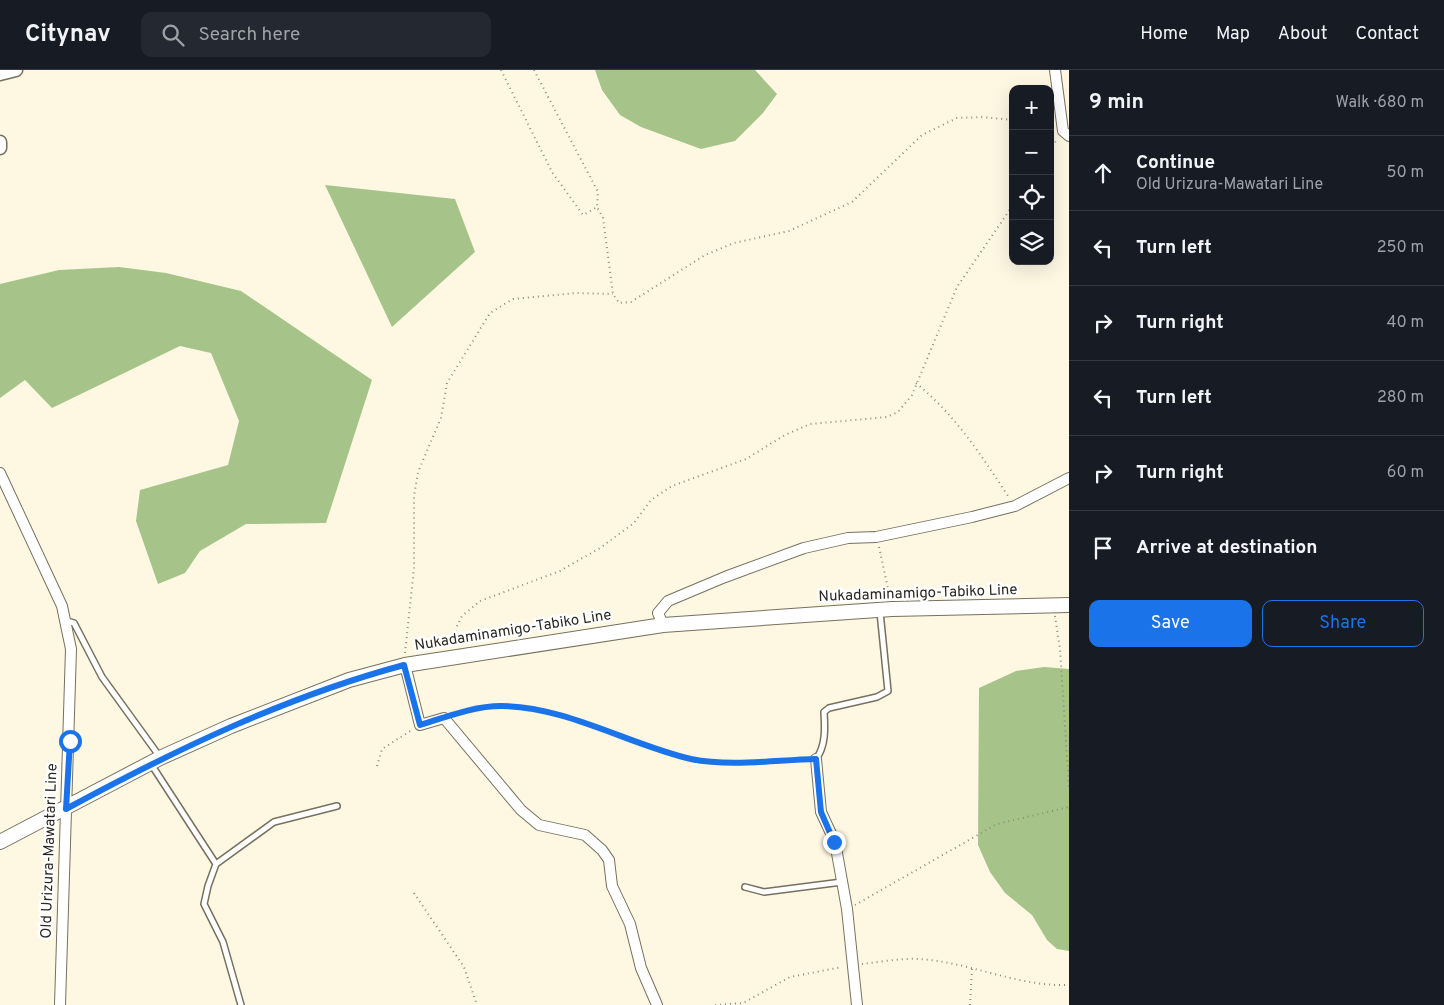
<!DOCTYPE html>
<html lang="en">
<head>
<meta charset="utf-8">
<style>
  :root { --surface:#171b24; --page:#242831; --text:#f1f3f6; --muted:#9ea1a6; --line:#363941; --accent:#1a73e8 }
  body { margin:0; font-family:Overpass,sans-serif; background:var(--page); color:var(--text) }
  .controls { position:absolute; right:15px; top:15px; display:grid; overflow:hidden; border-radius:10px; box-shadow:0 5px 20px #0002 }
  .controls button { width:45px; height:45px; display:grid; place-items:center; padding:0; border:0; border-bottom:1px solid var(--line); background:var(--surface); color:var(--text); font:25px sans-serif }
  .stop { position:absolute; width:15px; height:15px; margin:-11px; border:4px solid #1a73e8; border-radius:50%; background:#fff }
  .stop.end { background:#1a73e8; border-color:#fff; box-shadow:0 1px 5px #0008 }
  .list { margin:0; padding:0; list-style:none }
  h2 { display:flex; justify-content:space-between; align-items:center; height:65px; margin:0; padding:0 20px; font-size:21px }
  h2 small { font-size:16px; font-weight:400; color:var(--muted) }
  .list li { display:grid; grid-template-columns:32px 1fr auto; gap:15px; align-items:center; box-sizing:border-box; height:75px; padding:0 20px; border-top:1px solid var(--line) }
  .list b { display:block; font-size:19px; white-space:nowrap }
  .list p { margin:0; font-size:16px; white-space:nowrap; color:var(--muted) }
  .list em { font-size:16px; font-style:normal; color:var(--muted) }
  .actions { display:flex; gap:10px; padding:15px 20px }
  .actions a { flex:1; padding:11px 0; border:1px solid var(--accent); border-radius:10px; text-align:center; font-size:18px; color:var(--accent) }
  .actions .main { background:var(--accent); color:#fff }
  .icon { flex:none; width:28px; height:28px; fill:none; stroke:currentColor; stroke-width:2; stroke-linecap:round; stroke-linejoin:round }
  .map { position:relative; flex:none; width:1069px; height:935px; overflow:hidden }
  header { display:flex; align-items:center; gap:30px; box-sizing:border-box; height:70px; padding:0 25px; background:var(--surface); border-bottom:1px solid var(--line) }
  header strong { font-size:24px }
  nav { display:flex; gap:28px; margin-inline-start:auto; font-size:18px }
  .search { width:350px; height:45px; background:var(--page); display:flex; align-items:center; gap:12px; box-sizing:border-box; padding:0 18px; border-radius:10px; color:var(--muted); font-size:19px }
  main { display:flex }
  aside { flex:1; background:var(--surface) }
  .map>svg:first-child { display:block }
  .forest { fill:#a6c489 }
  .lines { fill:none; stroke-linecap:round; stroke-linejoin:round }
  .service-casing { stroke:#77705e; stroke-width:8 }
  .minor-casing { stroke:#77705e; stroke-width:12 }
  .tertiary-casing { stroke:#77705e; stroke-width:15 }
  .secondary-casing { stroke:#77705e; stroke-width:16 }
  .path { stroke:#8f8a7c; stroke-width:2; stroke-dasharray:1 4; stroke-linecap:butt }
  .service { stroke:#fff; stroke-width:5 }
  .minor { stroke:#fff; stroke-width:10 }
  .tertiary { stroke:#fff; stroke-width:12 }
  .secondary { stroke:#fff; stroke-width:14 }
  .route { stroke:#1a73e8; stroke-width:6 }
  .labels { text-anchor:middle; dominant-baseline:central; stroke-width:5; stroke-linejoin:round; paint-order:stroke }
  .street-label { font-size:15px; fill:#2b2820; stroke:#fff }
</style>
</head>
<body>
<header>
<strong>Citynav</strong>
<div class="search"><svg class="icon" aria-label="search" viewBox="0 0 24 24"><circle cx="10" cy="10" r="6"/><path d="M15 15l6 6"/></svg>Search here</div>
<nav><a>Home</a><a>Map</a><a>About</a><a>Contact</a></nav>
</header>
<main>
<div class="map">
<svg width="1069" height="935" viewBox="0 0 1069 935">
  <rect width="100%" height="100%" fill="#fef7e2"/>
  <path class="forest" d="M595,0H755L777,24L763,43L735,71L701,79L641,57L620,45L602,20Z
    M325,115L455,129L475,182L392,257Z
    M119,197L166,203L241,221L372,310L326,453L246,454L200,481L185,503L158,514L136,451L140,420L228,395L239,351L211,283L180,276L52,338L25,310L0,328V214L59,200Z
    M1044,597L1069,599V881L1057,879L1047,870L1032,845L1005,823L990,802L978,775L979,618L1016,601Z"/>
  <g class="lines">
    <defs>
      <path id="service" d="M67,551L74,553L102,607L160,687
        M816,689C826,676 825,658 824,642L829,638L877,627L888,621L880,542
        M151,694L216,794
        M745,817L764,822L842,812
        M241,935L223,872L204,834L208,816L216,794L274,752L337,736"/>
      <path id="minor" d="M1055,0L1063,61L1069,66
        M0,403L62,536L71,579L60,935
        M663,555L658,543L668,531L725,507L804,478L848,468L876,467L972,447L1015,436L1069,408
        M405,595L420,655L444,648L521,740L539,755L585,765L602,780L609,790L612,816L630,854L641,898L657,935
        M816,689L821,742L835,772L847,839L857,935"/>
      <path id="tertiary" d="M0,4L16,0
        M0,72V78"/>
      <path id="secondary" d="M0,772L160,688L231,656L349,610L405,595L663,555L892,539L1069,535"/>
    </defs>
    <use href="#service" class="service-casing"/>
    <use href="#minor" class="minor-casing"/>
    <use href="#tertiary" class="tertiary-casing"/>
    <use href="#secondary" class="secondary-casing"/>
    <path class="path" d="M501,0L552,102L583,145L597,137L603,148L613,224L619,233L631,232L705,185L734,173L789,161L852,132L922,65L957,48L982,47L1013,50
      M534,0L598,122L597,137
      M1050,81L1057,69
      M916,313C957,347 981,385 1010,429
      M879,477L890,528
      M1055,546L1060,579L1069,717
      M454,576L456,558L462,546L480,531L560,501L600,478L634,453L651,430L672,416L746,389L785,365L810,354L887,347L898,342L912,325L957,217L1013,135
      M405,583L414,498V426L418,402L441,348L447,313L490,243L513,229L576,223L613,224
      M455,645L473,639L501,636L554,644L690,689L717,692L806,689
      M377,696L382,679L412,660
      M414,823L464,897L477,935
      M855,835L997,754L1069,737
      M862,894C880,892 901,888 919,889C970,892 1018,917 1069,915
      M715,935L743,933L790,907L842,897
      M970,935L972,899"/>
    <use href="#service" class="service"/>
    <use href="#minor" class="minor"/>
    <use href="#tertiary" class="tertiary"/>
    <use href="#secondary" class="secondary"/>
  </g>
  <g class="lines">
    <path class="route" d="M70,671L66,739C175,680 285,627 404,595L420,655C446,647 474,636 501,636C565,636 630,675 691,689C730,697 775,690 816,689L821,742L834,772"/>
  </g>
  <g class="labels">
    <g class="street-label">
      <text transform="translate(918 524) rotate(-2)">Nukadaminamigo-Tabiko Line</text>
      <text transform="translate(513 561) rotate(-9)">Nukadaminamigo-Tabiko Line</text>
      <text transform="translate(50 781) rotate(-88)">Old Urizura-Mawatari Line</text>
    </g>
  </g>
</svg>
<div class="controls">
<button>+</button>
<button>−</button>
<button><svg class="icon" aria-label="locate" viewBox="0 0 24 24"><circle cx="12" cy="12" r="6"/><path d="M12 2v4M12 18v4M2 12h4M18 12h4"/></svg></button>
<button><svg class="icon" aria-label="layers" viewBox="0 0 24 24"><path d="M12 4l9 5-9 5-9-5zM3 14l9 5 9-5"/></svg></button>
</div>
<div class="stop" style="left:70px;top:671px"></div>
<div class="stop end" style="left:834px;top:772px"></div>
</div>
<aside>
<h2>9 min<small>Walk · 680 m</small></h2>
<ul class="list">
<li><svg class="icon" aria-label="ahead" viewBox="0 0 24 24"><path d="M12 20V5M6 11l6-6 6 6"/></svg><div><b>Continue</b><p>Old Urizura-Mawatari Line</p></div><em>50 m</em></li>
<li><svg class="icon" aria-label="left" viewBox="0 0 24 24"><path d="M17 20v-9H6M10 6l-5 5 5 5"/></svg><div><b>Turn left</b></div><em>250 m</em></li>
<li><svg class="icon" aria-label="right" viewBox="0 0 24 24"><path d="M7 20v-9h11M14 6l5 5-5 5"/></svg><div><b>Turn right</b></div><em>40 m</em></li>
<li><svg class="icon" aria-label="left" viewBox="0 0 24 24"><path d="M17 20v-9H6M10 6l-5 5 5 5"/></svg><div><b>Turn left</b></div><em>280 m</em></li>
<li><svg class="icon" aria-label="right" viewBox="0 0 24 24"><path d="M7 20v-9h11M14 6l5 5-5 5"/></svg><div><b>Turn right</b></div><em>60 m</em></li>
<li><svg class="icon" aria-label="arrive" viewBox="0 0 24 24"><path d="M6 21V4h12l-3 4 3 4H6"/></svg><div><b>Arrive at destination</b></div></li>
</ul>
<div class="actions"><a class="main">Save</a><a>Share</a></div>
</aside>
</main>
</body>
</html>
